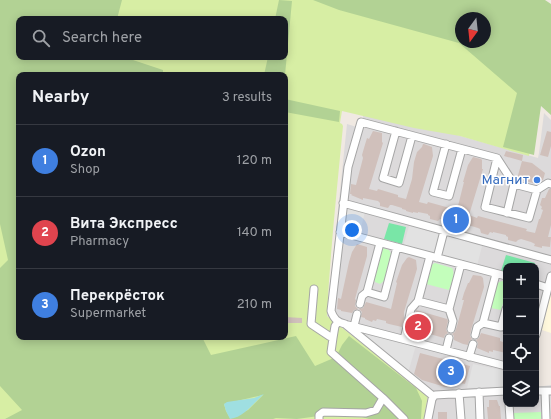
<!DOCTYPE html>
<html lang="en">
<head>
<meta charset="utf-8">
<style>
  :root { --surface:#171b24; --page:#20242c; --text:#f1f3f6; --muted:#9ea1a6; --line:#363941; --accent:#0b8043 }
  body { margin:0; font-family:Overpass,sans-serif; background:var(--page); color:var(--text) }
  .controls { position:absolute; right:12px; bottom:12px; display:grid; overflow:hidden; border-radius:8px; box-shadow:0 2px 10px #0003 }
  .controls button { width:36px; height:36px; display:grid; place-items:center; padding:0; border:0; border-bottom:1px solid var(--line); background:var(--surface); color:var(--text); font:20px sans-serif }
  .compass { position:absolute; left:455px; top:12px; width:36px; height:36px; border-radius:50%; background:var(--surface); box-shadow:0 2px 10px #0003; rotate:195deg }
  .you { position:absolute; left:352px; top:230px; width:14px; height:14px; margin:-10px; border:3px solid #fff; border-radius:50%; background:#1a73e8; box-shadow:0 0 0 6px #1a73e833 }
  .badge { display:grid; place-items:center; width:26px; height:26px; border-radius:50%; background:var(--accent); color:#fff; font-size:13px; font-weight:700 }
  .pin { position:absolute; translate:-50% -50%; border:2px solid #fff; box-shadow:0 1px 4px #0006 }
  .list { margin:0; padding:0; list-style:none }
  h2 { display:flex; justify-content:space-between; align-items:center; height:52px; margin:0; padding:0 16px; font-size:17px }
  h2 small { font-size:13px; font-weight:400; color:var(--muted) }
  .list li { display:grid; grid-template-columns:26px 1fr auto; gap:12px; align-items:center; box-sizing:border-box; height:72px; padding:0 16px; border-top:1px solid var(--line) }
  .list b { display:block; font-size:15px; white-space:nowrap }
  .list p { margin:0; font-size:13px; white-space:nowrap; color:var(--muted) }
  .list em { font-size:13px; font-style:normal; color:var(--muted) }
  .icon { flex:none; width:22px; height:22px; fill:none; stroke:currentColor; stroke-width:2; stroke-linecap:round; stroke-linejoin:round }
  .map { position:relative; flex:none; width:551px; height:419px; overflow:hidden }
  .search { position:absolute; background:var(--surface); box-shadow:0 2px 10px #0003; left:16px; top:16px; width:272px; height:44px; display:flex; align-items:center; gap:10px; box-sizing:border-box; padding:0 14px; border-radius:8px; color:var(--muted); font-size:15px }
  .panel { position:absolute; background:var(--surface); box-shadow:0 2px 10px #0003; left:16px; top:72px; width:272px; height:268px; border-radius:8px }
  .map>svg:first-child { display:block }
  .residential { fill:#dcdadb }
  .education { fill:#fff8dc }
  .grass { fill:#d7eea4; fill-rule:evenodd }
  .forest { fill:#b2d294; fill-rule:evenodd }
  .park { fill:#c3febb }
  .pitch { fill:#79e6a7 }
  .parking { fill:#e2e2e2 }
  .water { fill:#9fdfe1 }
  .building { fill:#d0c0bb }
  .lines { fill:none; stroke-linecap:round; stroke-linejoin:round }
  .minor-casing { stroke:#a5a5a5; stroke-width:9 }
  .minor { stroke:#fff; stroke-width:7 }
  .shop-dot { fill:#3f7fe0; stroke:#fff; stroke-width:1.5 }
  .labels { text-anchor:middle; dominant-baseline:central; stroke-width:3; stroke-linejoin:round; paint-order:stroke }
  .shop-label { font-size:14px; fill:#366cbe; stroke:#fff; text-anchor:end }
</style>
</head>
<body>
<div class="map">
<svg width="551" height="419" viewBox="0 0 551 419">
  <rect width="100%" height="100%" fill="#f0e9e2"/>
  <path class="residential" d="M365,109L538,158L539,153L544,113L551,120V291L536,353V266H506V404H536V387L551,385V419H424L428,395L327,316L347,124L360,128Z"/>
  <path class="education" d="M551,291V333L542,330Z"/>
  <path class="grass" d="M0,0H502L549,46L529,156L460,136L414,128L342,111L340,123L342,124L343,126C337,189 330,253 327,316L428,395L424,419H0ZM461,18H485V42H461ZM19,19H285V57H19ZM19,75H285V337H19Z"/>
  <path class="forest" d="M0,0H122L117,19H19V57H124L163,70V75H19V337H202L211,355L296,336L315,366L336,357L342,345L349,336L416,388L422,401L421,419H369L355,415L333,414L297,419L276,418L273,419H5L22,410L0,386V268L8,260L0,224ZM263,395L248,410L230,418L226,411L224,404Z
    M279,0L292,1L285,75H264L268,57H285V19H275Z
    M313,0H545L551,4V115L541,106L534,155L503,147L517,93L459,43L339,10ZM461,18H485V42H461Z
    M285,99L340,111L339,122L285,112Z"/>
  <path class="park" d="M383,248L389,250L391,254L384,281L380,284L375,282L373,277L381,250Z
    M435,263L452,268C456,274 451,283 449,290L426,284L430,267L431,265Z
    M502,281L506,283V292L501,310L491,308L497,283Z
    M541,412V419H514V413Z"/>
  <path class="pitch" d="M389,223L406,227L402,244L384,239Z
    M506,255L535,263L534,266H506V272L501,271Z"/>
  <path class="parking" d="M342,206L365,212L359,235L340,230Z
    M409,226L482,246L477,266L403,247Z
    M353,328L416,345L408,373Z
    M473,364L506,371L504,387L467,388Z
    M477,396L478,419H462L461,397Z"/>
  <path class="water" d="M264,394C253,403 245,417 230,419L226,411L224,404L227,402L254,398Z"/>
  <path class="building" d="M373,131L382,133V142L383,143L369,189L377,191L378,189L398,195V197L406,199L412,179L414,162L417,152L422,147L423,144H424L432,147L433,156L419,202L427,204L428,202L457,210L464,182H463L468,165L473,157L481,159L482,160V169H483L469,215L477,218L478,216L527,229L526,231L535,233L539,219H540L543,210L541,209L542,207L540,205L542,198H545L549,189H551V225L548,237H551L550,247L542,246V248L534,246L535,244L531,242L521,239L518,240L516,242L508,240V237L506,236V235L493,232V233L490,232L488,235L481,233L480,229L478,228L468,225V226L464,225L463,227L456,225V223L452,221L443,219H440L438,221L430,219V216L428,215V214L418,212V213L413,212V213L406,211V210L402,209V208L392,205H390L388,208L380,206V203L378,201L363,198V200L351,195L352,194H350L351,184L356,185L363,158L362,155L364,148L367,138L369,139Z
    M547,131L551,132V146L548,157L540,155Z
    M506,151L523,155L522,161L504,156Z
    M522,161L532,163L545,173L543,180L537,184L517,179Z
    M357,244L367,247V256L355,299L356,300L355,306L358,309L363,308L366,302L391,309L397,283L396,282L402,265L407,258L409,257L416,260L417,269L404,312V319L406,322L403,324L402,327L389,324L386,323V321L377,319L376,321L373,320L372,322L365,319V318L361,317L362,312L359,309L354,310L352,313L341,311V310L337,309L338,298L341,299L349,262L352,252Z
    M473,275L481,276L483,278L484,287L471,330L470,336L472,339L469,341L468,345L463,344L454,340V336L452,334L455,332L457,326L464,300H462L464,293L468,283H469Z
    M416,310L447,319L448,321L446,330L448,333L445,335L444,338L412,329V325L410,323L413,321Z
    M285,317L302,318V323H285Z
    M481,333L500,338V341L506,343V353L493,350V352L489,351V353L477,348L478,343L476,340L479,338Z
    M420,353L470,366L465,384L450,381L449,386L445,387L422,380L414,374Z
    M489,400H497L499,406H500L501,419H488L487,407H489Z
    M438,412H447V419H438Z"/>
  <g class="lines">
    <defs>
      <path id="minor" d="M396,131L383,178L399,183L412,136
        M446,144L433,192L449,196L462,149
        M497,158L485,207L529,218L537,190
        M343,203L551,260
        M507,213L514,184
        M340,232L506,276
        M380,243L367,292L384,297L397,247
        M430,256L418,301L449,309L461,264
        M437,258L444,231
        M496,274L483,323L501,327L506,309
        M536,284L548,288
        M314,289L311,324L329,336L333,338L335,326L338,322
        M360,304L362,296L367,292
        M449,309L453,321L451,329
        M409,318L411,309L418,301
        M348,325L506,366
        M354,326L357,314
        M475,335L477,327L483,323
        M536,335L551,276
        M333,338L331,352L383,398L404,419
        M404,339L407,327
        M446,350L449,338
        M469,357L473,344
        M536,391H551
        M545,391L546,419
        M479,392L480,419
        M459,393L461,419
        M433,396L345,324C337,322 334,319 331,311L348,167L361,122L497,158L514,184L537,190L548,183L551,184
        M509,404L510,419
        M319,419V415L323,412L366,413L376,410L383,398
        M428,419L432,399L435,395L506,391"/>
    </defs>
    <use href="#minor" class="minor-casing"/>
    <use href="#minor" class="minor"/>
  </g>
  <circle class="shop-dot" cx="537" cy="180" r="4"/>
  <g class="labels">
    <g class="shop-label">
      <text x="529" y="180">Магнит</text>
    </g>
  </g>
</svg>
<div class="controls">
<button>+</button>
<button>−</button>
<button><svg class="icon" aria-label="locate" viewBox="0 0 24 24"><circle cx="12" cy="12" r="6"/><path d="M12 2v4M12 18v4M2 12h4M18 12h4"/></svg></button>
<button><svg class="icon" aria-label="layers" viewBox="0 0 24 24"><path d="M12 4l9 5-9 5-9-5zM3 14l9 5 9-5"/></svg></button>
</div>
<svg class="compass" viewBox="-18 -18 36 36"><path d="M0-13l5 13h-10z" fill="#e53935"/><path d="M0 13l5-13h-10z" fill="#9ea1a6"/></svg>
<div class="you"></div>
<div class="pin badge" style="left:456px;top:220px;background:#3f7fe0">1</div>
<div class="pin badge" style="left:418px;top:327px;background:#e0444e">2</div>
<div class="pin badge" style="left:451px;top:372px;background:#3f7fe0">3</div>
<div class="search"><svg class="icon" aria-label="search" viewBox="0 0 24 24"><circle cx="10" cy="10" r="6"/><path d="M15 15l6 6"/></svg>Search here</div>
<section class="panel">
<h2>Nearby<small>3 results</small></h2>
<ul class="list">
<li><span class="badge" style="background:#3f7fe0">1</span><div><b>Ozon</b><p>Shop</p></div><em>120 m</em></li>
<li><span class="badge" style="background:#e0444e">2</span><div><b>Вита Экспресс</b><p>Pharmacy</p></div><em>140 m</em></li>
<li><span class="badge" style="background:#3f7fe0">3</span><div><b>Перекрёсток</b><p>Supermarket</p></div><em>210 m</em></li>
</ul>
</section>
</div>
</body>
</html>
